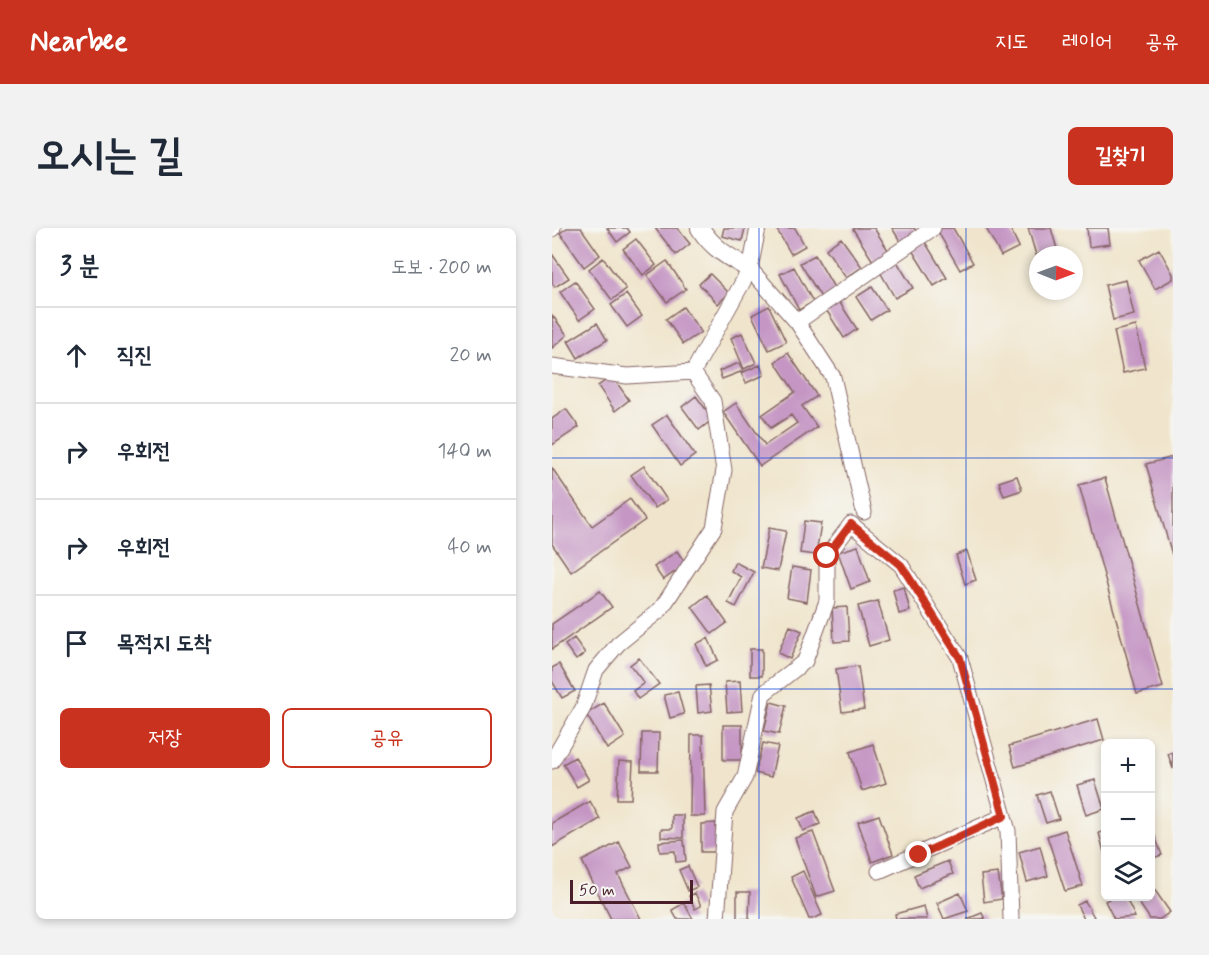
<!DOCTYPE html>
<html lang="ko">
<head>
<meta charset="utf-8">
<style>
  :root { --surface:#fff; --page:#f2f2f3; --text:#1f2937; --muted:#747a83; --line:#e0e1e3; --accent:#c8321e }
  body { margin:0; font-family:Mynerve,"Poor Story",sans-serif; background:var(--page); color:var(--text) }
  .controls { position:absolute; right:18px; bottom:18px; display:grid; overflow:hidden; border-radius:9px; box-shadow:0 3px 9px #0003 }
  .controls button { width:54px; height:54px; display:grid; place-items:center; padding:0; border:0; border-bottom:2px solid var(--line); background:var(--surface); color:var(--text); font:30px sans-serif }
  .compass { position:absolute; left:477px; top:18px; width:54px; height:54px; border-radius:50%; background:var(--surface); box-shadow:0 3px 9px #0003; rotate:91deg }
  .scale { position:absolute; left:18px; bottom:15px; width:123px; box-sizing:border-box; padding-left:6px; border:3px solid #4a1f2b; border-top:0; font-size:16px; line-height:21px; white-space:nowrap; color:#4a1f2b; -webkit-text-stroke:4px #f6f6f2; paint-order:stroke }
  .stop { position:absolute; width:18px; height:18px; margin:-14px; border:4px solid #c8321e; border-radius:50%; background:#fff }
  .stop.end { background:#c8321e; border-color:#fff; box-shadow:0 2px 6px #0008 }
  .list { margin:0; padding:0; list-style:none }
  h2 { display:flex; justify-content:space-between; align-items:center; height:78px; margin:0; padding:0 24px; font-size:26px }
  h2 small { font-size:20px; font-weight:400; color:var(--muted) }
  .list li { display:grid; grid-template-columns:39px 1fr auto; gap:18px; align-items:center; box-sizing:border-box; height:96px; padding:0 24px; border-top:2px solid var(--line) }
  .list b { display:block; font-size:22px; white-space:nowrap }
  .list em { font-size:20px; font-style:normal; color:var(--muted) }
  .actions { display:flex; gap:12px; padding:18px 24px }
  .actions a { flex:1; padding:14px 0; border:2px solid var(--accent); border-radius:9px; text-align:center; font-size:21px; color:var(--accent) }
  .actions .main { background:var(--accent); color:#fff }
  .icon { flex:none; width:33px; height:33px; fill:none; stroke:currentColor; stroke-width:2; stroke-linecap:round; stroke-linejoin:round }
  .map { position:relative; flex:none; width:621px; height:691px; overflow:hidden; border-radius:9px }
  header { display:flex; align-items:center; gap:36px; box-sizing:border-box; height:84px; padding:0 30px; background:var(--accent); color:#fff }
  header strong { font-size:28px }
  nav { display:flex; gap:33px; margin-inline-start:auto; font-size:21px }
  .intro { display:flex; align-items:center; justify-content:space-between; box-sizing:border-box; height:144px; padding:0 36px }
  h1 { margin:0; font-size:42px }
  .button { padding:15px 27px; border-radius:9px; background:var(--accent); color:#fff; font-size:21px; font-weight:700 }
  main { display:flex; gap:36px; padding:0 36px }
  aside { flex:1; background:var(--surface); border-radius:9px; box-shadow:0 3px 9px #0003 }
  .map>svg:first-child { display:block }
  .building { fill:#c596c4 }
  .lines { fill:none; stroke-linecap:round; stroke-linejoin:round }
  .minor-casing { stroke:#846463; stroke-width:17 }
  .tertiary-casing { stroke:#846463; stroke-width:20 }
  .minor { stroke:#fff; stroke-width:15 }
  .tertiary { stroke:#fff; stroke-width:18 }
  .route { stroke:#c8321e; stroke-width:8 }
  .grid { fill:none; stroke:#1d4ed8; stroke-width:1.5; stroke-opacity:0.55 }
</style>
</head>
<body>
<header>
<strong>Nearbee</strong>
<nav><a>지도</a><a>레이어</a><a>공유</a></nav>
</header>
<div class="intro"><h1>오시는 길</h1><a class="button">길찾기</a></div>
<main>
<aside>
<h2>3 분<small>도보 · 200 m</small></h2>
<ul class="list">
<li><svg class="icon" aria-label="ahead" viewBox="0 0 24 24"><path d="M12 20V5M6 11l6-6 6 6"/></svg><div><b>직진</b></div><em>20 m</em></li>
<li><svg class="icon" aria-label="right" viewBox="0 0 24 24"><path d="M7 20v-9h11M14 6l5 5-5 5"/></svg><div><b>우회전</b></div><em>140 m</em></li>
<li><svg class="icon" aria-label="right" viewBox="0 0 24 24"><path d="M7 20v-9h11M14 6l5 5-5 5"/></svg><div><b>우회전</b></div><em>40 m</em></li>
<li><svg class="icon" aria-label="arrive" viewBox="0 0 24 24"><path d="M6 21V4h12l-3 4 3 4H6"/></svg><div><b>목적지 도착</b></div></li>
</ul>
<div class="actions"><a class="main">저장</a><a>공유</a></div>
</aside>
<div class="map">
<svg width="621" height="691" viewBox="0 0 621 691">
  <rect width="100%" height="100%" fill="#f6f6f2"/>
  <filter id="ink" filterUnits="userSpaceOnUse"><feTurbulence type="fractalNoise" baseFrequency=".0167" numOctaves="2"/><feDisplacementMap in="SourceGraphic" scale="12" xChannelSelector="R" yChannelSelector="G"/><feConvolveMatrix kernelMatrix="1 2 1 2 8 2 1 2 1" color-interpolation-filters="sRGB"/></filter>
  <filter id="wash" filterUnits="userSpaceOnUse"><feTurbulence type="fractalNoise" baseFrequency=".008" numOctaves="4" result="noise"/><feDisplacementMap in="SourceGraphic" scale="24" xChannelSelector="R" yChannelSelector="G"/><feGaussianBlur stdDeviation="1.35" result="paint"/><feColorMatrix in="noise" values="0 0 0 0 0 0 0 0 0 0 0 0 0 0 0 0 0 1.4 0 .05"/><feComposite in="paint" operator="in"/></filter>
  <g filter="url(#wash)">
    <rect width="100%" height="100%" fill="#f0e5cc"/>
    <g id="blocks">
      <path class="building" d="M15,0H29L48,27L32,39L8,5Z
        M55,0H75L78,4L65,14Z
        M103,0H125L138,16L124,27Z
        M172,0H193L190,13L170,8Z
        M224,0H243L253,18L239,26Z
        M303,0H322L338,25L322,35L301,1Z
        M340,0H362L367,7L351,18Z
        M388,0H401L421,35L408,42L385,2Z
        M434,0H458L467,19L449,28Z
        M476,0H499L505,21L484,27Z
        M535,0H556L558,16L537,19Z
        M289,10L310,39L294,50L274,21Z
        M84,11L104,37L91,47L71,21Z
        M373,14L395,50L382,58L360,22Z
        M607,21L621,46V51L603,61L587,32Z
        M0,26L17,50L3,59L0,55Z
        M263,27L284,63L270,71L248,35Z
        M51,30L74,61L60,72L37,41Z
        M344,32L361,60L343,70L327,42Z
        M115,33L134,61L115,74L95,47Z
        M242,39L261,74L247,82L228,46Z
        M158,46L177,65L166,76L147,56Z
        M574,52L582,87L561,92L553,57Z
        M23,53L43,81L27,92L8,64Z
        M320,59L335,82L319,92L304,69Z
        M74,66L90,88L75,99L59,77Z
        M286,72L305,101L292,110L273,80Z
        M217,78L234,114L217,122L200,87Z
        M131,79L149,104L131,116L114,91Z
        M0,87L15,107L0,120Z
        M45,95L55,112L26,130L16,113Z
        M584,98L593,140L571,145L562,103Z
        M190,105L204,135L192,141L179,110Z
        M236,125L265,168L250,178L265,199L208,238L171,184L184,175L213,217L245,195L239,187L219,200L210,187L243,164L223,134Z
        M187,135L191,143L170,151L167,143Z
        M208,137L212,147L194,155L189,145Z
        M60,148L77,172L63,183L46,158Z
        M144,168L161,191L147,202L130,179Z
        M14,181L27,199L0,217V191Z
        M115,187L143,227L128,238L100,197Z
        M621,229V327H620L594,236Z
        M92,238L115,272L103,280L79,247Z
        M0,240L40,298L78,271L93,292L19,344L0,316Z
        M465,248L470,262L452,268L447,254Z
        M553,250L611,459L585,466L527,257Z
        M252,293L269,295L264,327L248,325Z
        M217,300L234,303L226,343L209,340Z
        M306,318L318,354L299,361L286,324Z
        M125,323L134,336L111,352L102,339Z
        M415,323L424,352L413,356L404,327Z
        M183,334L202,344L184,379L176,375L189,349L179,343Z
        M240,339L259,342L255,374L235,370Z
        M352,359L358,383L347,386L341,362Z
        M48,363L60,379L0,421V396Z
        M155,367L175,395L160,406L140,379Z
        M326,373L337,412L317,418L306,378Z
        M295,379L297,413L282,414L280,380Z
        M238,398L250,403L238,431L226,425Z
        M22,410L33,425L24,432L13,417Z
        M156,410L166,432L154,438L144,416Z
        M198,421H210V448H198Z
        M87,430L107,456L86,471L81,463L92,455L78,437Z
        M7,436L23,463L10,470L0,453V440Z
        M306,438L312,481L290,484L284,441Z
        M188,453L190,483L175,484L173,454Z
        M157,457L160,483L146,485L144,458Z
        M126,464L132,486L118,490L112,467Z
        M219,474L234,478L227,506L212,503Z
        M52,475L73,509L55,521L34,486Z
        M546,491L552,512L463,539L457,518Z
        M171,497H190V532H171Z
        M90,505H107L106,543H89Z
        M139,507H151L153,588H138Z
        M211,515L226,518L219,549L203,545Z
        M321,516L334,555L310,563L298,524Z
        M621,524V541L616,526Z
        M23,529L37,552L25,559L11,536Z
        M67,533L81,534L79,571H65Z
        M543,552L552,581L534,587L525,557Z
        M498,563L507,591L494,595L485,567Z
        M38,573L48,591L0,619V595Z
        M263,583L268,596L251,603L246,590Z
        M120,587H131V610L109,609V601H120Z
        M327,587L341,626L320,634L306,594Z
        M164,595V624H149V596Z
        M598,595L610,627L598,631Z
        M513,602L531,658L513,663L495,608Z
        M554,603V628H553L547,605Z
        M261,604L283,663L264,669L243,610Z
        M132,612L134,633L124,634L123,623L108,624L107,614Z
        M67,614L80,639L66,646L89,691H59L30,633Z
        M488,618L496,648L475,654L467,624Z
        M396,633L401,646L367,660L362,647Z
        M136,638L145,659L136,663L127,642Z
        M251,643L270,687L260,691H257L239,649Z
        M446,645L450,671L432,674L429,647Z
        M602,661L618,684L608,691H598L585,672L590,668H598V663Z
        M185,664H198L197,691H185Z
        M143,665L149,678L143,681L137,668Z
        M408,665L416,683L392,691L385,675Z
        M562,668H573L583,689L562,691L553,673Z
        M533,673L542,689L539,691H532L525,677Z
        M132,675L141,691H125L120,682Z
        M372,678L375,691H344L343,686Z
        M430,685L433,691H415Z"/>
    </g>
  </g>
  <g filter="url(#ink)">
    <use href="#blocks" fill-opacity="0" stroke="#846463" stroke-width="1.5"/>
    <g class="lines">
      <defs>
        <path id="minor" d="M0,1L1,0
          M198,41L245,94L381,0
          M245,94L281,149L312,284
          M0,138L75,148L141,144
          M0,533L31,480L44,442L66,416L109,381L162,300L172,242L161,173L141,144L198,41L206,0
          M327,643L452,588
          M165,691L173,584L193,549L211,466L253,433L275,373V328L299,296L349,337L408,430L456,603L459,691"/>
        <path id="tertiary" d="M148,0C160,20 178,30 198,41"/>
      </defs>
      <use href="#minor" class="minor-casing"/>
      <use href="#tertiary" class="tertiary-casing"/>
      <use href="#minor" class="minor"/>
      <use href="#tertiary" class="tertiary"/>
    </g>
  </g>
  <g class="lines" filter="url(#ink)">
    <path class="route" d="M275,328L299,296L349,337L408,430L452,588L367,627"/>
  </g>
  <path class="grid" d="M207,0V691M414,0V691M0,230H621M0,461H621"/>
</svg>
<div class="controls">
<button>+</button>
<button>−</button>
<button><svg class="icon" aria-label="layers" viewBox="0 0 24 24"><path d="M12 4l9 5-9 5-9-5zM3 14l9 5 9-5"/></svg></button>
</div>
<svg class="compass" viewBox="-18 -18 36 36"><path d="M0-13l5 13h-10z" fill="#e53935"/><path d="M0 13l5-13h-10z" fill="#747a83"/></svg>
<div class="scale">50 m</div>
<div class="stop" style="left:275px;top:328px"></div>
<div class="stop end" style="left:367px;top:627px"></div>
</div>
</main>
</body>
</html>
